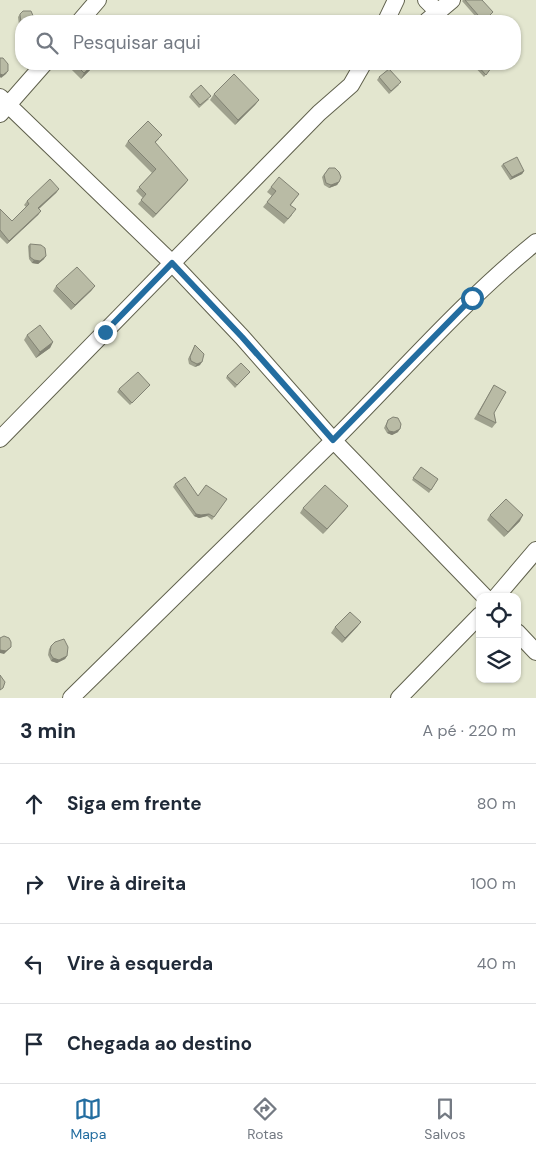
<!DOCTYPE html>
<html lang="pt">
<head>
<meta charset="utf-8">
<style>
  :root { --surface:#fff; --page:#f2f2f3; --text:#1f2937; --muted:#747a83; --line:#e0e1e3; --accent:#236da0 }
  body { margin:0; font-family:"DM Sans",sans-serif; background:var(--page); color:var(--text) }
  .controls { position:absolute; right:15px; bottom:15px; display:grid; overflow:hidden; border-radius:10px; box-shadow:0 1px 4px #0004 }
  .controls button { width:45px; height:45px; display:grid; place-items:center; padding:0; border:0; border-bottom:1px solid var(--line); background:var(--surface); color:var(--text); font:25px sans-serif }
  .stop { position:absolute; width:15px; height:15px; margin:-11px; border:4px solid #236da0; border-radius:50%; background:#fff }
  .stop.end { background:#236da0; border-color:#fff; box-shadow:0 1px 5px #0008 }
  .list { margin:0; padding:0; list-style:none }
  h2 { display:flex; justify-content:space-between; align-items:center; height:65px; margin:0; padding:0 20px; font-size:21px }
  h2 small { font-size:16px; font-weight:400; color:var(--muted) }
  .list li { display:grid; grid-template-columns:32px 1fr auto; gap:15px; align-items:center; box-sizing:border-box; height:80px; padding:0 20px; border-top:1px solid var(--line) }
  .list b { display:block; font-size:19px; white-space:nowrap }
  .list em { font-size:16px; font-style:normal; color:var(--muted) }
  .icon { flex:none; width:28px; height:28px; fill:none; stroke:currentColor; stroke-width:2; stroke-linecap:round; stroke-linejoin:round }
  .map { position:relative; flex:none; width:536px; height:698px; overflow:hidden }
  .search { position:absolute; background:var(--surface); box-shadow:0 1px 4px #0004; left:15px; right:15px; top:15px; height:55px; display:flex; align-items:center; gap:12px; box-sizing:border-box; padding:0 18px; border-radius:20px; color:var(--muted); font-size:19px }
  .sheet { height:385px; background:var(--surface) }
  nav { display:flex; justify-content:space-around; align-items:center; box-sizing:border-box; height:70px; border-top:1px solid var(--line); background:var(--surface); font-size:14px; color:var(--muted) }
  nav a { display:grid; justify-items:center; gap:2px }
  nav .on { color:var(--accent) }
  .map>svg:first-child { display:block }
  .lines { fill:none; stroke-linecap:round; stroke-linejoin:round }
  .minor-casing { stroke:#60614d; stroke-width:18 }
  .minor { stroke:#fff; stroke-width:16 }
  .wall { fill:#9fa18e }
  .shaded-wall { fill:#828374 }
  .building { fill:#b9bba5; stroke:#828374 }
  .route { stroke:#236da0; stroke-width:6 }
</style>
</head>
<body>
<div class="map">
<svg width="536" height="698" viewBox="0 0 536 698">
  <rect width="100%" height="100%" fill="#e3e6cf"/>
  <g class="lines">
    <defs>
      <path id="minor" d="M426,0L438,12
        M80,21L98,0
        M386,21L396,0
        M427,21L452,0
        M0,97L172,263L242,337L333,440L485,597
        M0,114L44,64
        M0,439L319,113L351,85L363,64
        M496,597L536,550
        M517,632L536,652
        M71,698C158,612 246,527 333,441C400,374 462,302 536,242
        M399,698L480,615"/>
    </defs>
    <use href="#minor" class="minor-casing"/>
    <use href="#minor" class="minor"/>
  </g>
  <path class="wall" d="M463,0H482L491,15L488,18L476,17L462,1Z
    M20,14L21,21V26L19,25L18,17Z
    M74,64H96L81,79L71,69Z
    M472,64H494L484,77Z
    M379,77L399,85L389,94L377,80Z
    M191,94L209,99L199,108L189,97Z
    M214,94L259,100L255,105L235,125L210,100Z
    M159,139L155,143L188,180L185,184L153,218L138,204L143,198L136,191L152,173L125,146L128,141Z
    M503,164L524,171L522,174L510,180L501,166Z
    M329,168L339,182L337,185L329,188L324,185L322,177Z
    M271,187L299,194L291,205L292,215L284,224L263,207L272,196L267,192Z
    M59,189L56,193L39,209L41,211L38,215L7,244L0,237V209L12,221L26,207L24,205L27,201Z
    M30,244L44,259L38,264L32,263L29,259L28,246Z
    M56,286H95L91,291L71,310L53,291Z
    M27,335L53,342L50,348L36,358L24,340Z
    M195,345L200,365L195,367L189,364L188,359Z
    M250,372L235,388L226,378L227,376Z
    M150,385L130,405L117,392L119,389Z
    M494,385V413L496,423L492,428L474,419Z
    M388,420L398,432L392,435L387,433L384,428Z
    M421,467L438,479L429,493L412,480Z
    M175,484L198,496L227,499L212,520L207,516L199,518L194,516L173,487Z
    M348,506L344,511L323,534L300,513L303,508Z
    M490,515L520,521L504,537L487,520Z
    M361,622L357,627L342,643L331,633L335,627Z
    M51,646L67,656L65,659L57,663L51,661L48,655L49,649Z"/>
  <path class="shaded-wall" d="M94,64H96L81,79L84,73Z
    M8,71L6,74L1,78L0,77V74Z
    M259,100L255,105L235,125L238,120Z
    M524,171L522,174L510,180L512,177Z
    M188,180L185,184L153,218L156,214Z
    M339,182L337,185L329,188L331,185Z
    M59,189L56,193L35,212L38,208Z
    M41,211L38,215L7,244L9,241Z
    M46,256L44,259L38,264L32,263L34,260Z
    M95,286L91,291L71,310L75,305Z
    M53,342L50,348L36,358L40,352Z
    M202,362L200,365L195,367L197,364Z
    M400,429L398,432L392,435L387,433L389,431Z
    M348,506L344,511L323,534L327,529Z
    M196,514H209L207,516L199,518L194,516Z
    M523,515L520,521L504,537L508,532Z
    M361,622L357,627L342,643L345,638Z
    M11,647L4,654L0,653V650Z
    M67,656L65,659L57,663L51,661L53,658Z"/>
  <path class="building" d="M465,0H482L493,12L487,18L490,21H471L478,15Z
    M23,11H31L34,18L32,21H21V23L20,14Z
    M0,58H3L8,64V71L3,75L0,74Z
    M75,64H94L84,73Z
    M476,64H494L486,75Z
    M389,69L401,82L391,91L379,77Z
    M234,74L259,100L238,120L214,94Z
    M201,85L211,96L200,105L191,94Z
    M148,121L162,135L155,142L188,180L156,214L141,200L146,194L139,187L156,169L128,141Z
    M517,157L524,171L512,177L503,164Z
    M329,168H335L339,172L341,177L339,182L331,185L326,183L324,175Z
    M279,177L299,194L290,205L296,209L288,219L267,202L276,191L271,187Z
    M50,179L59,189L38,208L41,211L9,241L0,230V209L12,221L29,204L27,201Z
    M30,244L41,245L45,248L46,256L40,261L34,260L30,257Z
    M77,267L95,286L75,305L56,286Z
    M40,325L53,342L40,352L27,335Z
    M195,345L204,354L202,362L197,364L191,361L190,357Z
    M241,363L250,372L237,385L227,376Z
    M138,372L150,385L132,403L119,389Z
    M494,385L506,392L494,413L496,423L478,414Z
    M393,417L398,418L401,424L400,429L394,432L389,431L386,426L388,420Z
    M421,467L438,479L431,490L413,478Z
    M185,477L198,496L206,485L227,499L214,517L209,514L201,515L196,514L175,484Z
    M325,485L348,506L327,529L303,508Z
    M506,499L523,515L508,532L490,515Z
    M350,612L361,622L345,638L335,627Z
    M4,636L9,638L11,642V647L6,651L0,650V638Z
    M64,639L68,647L67,656L59,660L53,658L50,653L51,646L55,642Z
    M0,675L5,682L3,688L0,690Z"/>
  <g class="lines">
    <path class="route" d="M105,332L172,263L242,337L333,440L472,298"/>
  </g>
</svg>
<div class="controls">
<button><svg class="icon" aria-label="locate" viewBox="0 0 24 24"><circle cx="12" cy="12" r="6"/><path d="M12 2v4M12 18v4M2 12h4M18 12h4"/></svg></button>
<button><svg class="icon" aria-label="layers" viewBox="0 0 24 24"><path d="M12 4l9 5-9 5-9-5zM3 14l9 5 9-5"/></svg></button>
</div>
<div class="stop" style="left:472px;top:298px"></div>
<div class="stop end" style="left:105px;top:332px"></div>
<div class="search"><svg class="icon" aria-label="search" viewBox="0 0 24 24"><circle cx="10" cy="10" r="6"/><path d="M15 15l6 6"/></svg>Pesquisar aqui</div>
</div>
<section class="sheet">
<h2>3 min<small>A pé · 220 m</small></h2>
<ul class="list">
<li><svg class="icon" aria-label="ahead" viewBox="0 0 24 24"><path d="M12 20V5M6 11l6-6 6 6"/></svg><div><b>Siga em frente</b></div><em>80 m</em></li>
<li><svg class="icon" aria-label="right" viewBox="0 0 24 24"><path d="M7 20v-9h11M14 6l5 5-5 5"/></svg><div><b>Vire à direita</b></div><em>100 m</em></li>
<li><svg class="icon" aria-label="left" viewBox="0 0 24 24"><path d="M17 20v-9H6M10 6l-5 5 5 5"/></svg><div><b>Vire à esquerda</b></div><em>40 m</em></li>
<li><svg class="icon" aria-label="arrive" viewBox="0 0 24 24"><path d="M6 21V4h12l-3 4 3 4H6"/></svg><div><b>Chegada ao destino</b></div></li>
</ul>
</section>
<nav>
<a class="on"><svg class="icon" aria-label="map" viewBox="0 0 24 24"><path d="M3 6l6-2 6 2 6-2v14l-6 2-6-2-6 2zM9 4v14M15 6v14"/></svg>Mapa</a>
<a><svg class="icon" aria-label="directions" viewBox="0 0 24 24"><path d="M12 3l9 9-9 9-9-9zM9 14v-3h6M13 9l2 2-2 2"/></svg>Rotas</a>
<a><svg class="icon" aria-label="saved" viewBox="0 0 24 24"><path d="M7 4h10v16l-5-4-5 4z"/></svg>Salvos</a>
</nav>
</body>
</html>
